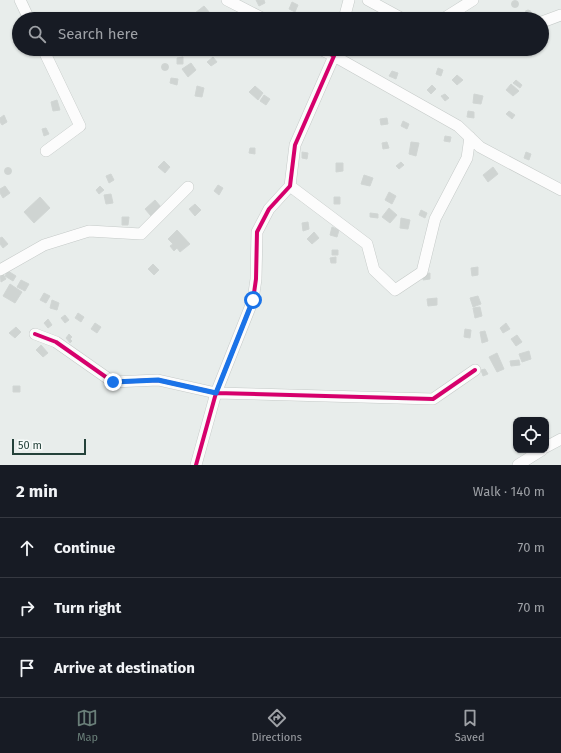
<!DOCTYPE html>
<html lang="en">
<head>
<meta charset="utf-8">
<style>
  :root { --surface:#171b24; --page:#242831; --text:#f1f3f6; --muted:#9ea1a6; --line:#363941; --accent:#697e78 }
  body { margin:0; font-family:"Fira Sans",sans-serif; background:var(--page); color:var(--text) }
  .controls { position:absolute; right:12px; bottom:12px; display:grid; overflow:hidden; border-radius:8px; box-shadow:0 1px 3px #0004 }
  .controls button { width:36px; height:36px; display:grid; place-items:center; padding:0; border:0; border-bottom:1px solid var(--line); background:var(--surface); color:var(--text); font:20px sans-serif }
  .scale { position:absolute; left:12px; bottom:10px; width:74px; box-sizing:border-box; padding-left:4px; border:2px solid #24423a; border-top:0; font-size:11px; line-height:14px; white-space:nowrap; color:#24423a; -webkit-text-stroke:3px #f7fbf9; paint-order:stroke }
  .stop { position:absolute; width:12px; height:12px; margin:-9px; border:3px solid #1a73e8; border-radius:50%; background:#fff }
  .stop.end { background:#1a73e8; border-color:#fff; box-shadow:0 1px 4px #0008 }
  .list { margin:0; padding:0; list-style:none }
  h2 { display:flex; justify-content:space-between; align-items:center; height:52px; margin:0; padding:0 16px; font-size:17px }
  h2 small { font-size:13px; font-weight:400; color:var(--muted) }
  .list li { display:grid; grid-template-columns:26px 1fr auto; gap:12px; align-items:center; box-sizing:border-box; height:60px; padding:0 16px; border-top:1px solid var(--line) }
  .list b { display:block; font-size:15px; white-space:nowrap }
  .list em { font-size:13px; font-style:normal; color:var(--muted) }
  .icon { flex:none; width:22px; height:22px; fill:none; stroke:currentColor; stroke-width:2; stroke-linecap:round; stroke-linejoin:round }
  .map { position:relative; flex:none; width:561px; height:465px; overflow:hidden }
  .search { position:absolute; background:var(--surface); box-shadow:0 1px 3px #0004; left:12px; right:12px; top:12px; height:44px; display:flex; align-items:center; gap:10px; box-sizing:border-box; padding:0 14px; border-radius:22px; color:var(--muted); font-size:15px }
  .sheet { height:232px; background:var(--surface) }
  nav { display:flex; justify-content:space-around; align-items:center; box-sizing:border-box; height:56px; border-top:1px solid var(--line); background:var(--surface); font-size:11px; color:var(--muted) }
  nav a { display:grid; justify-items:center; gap:2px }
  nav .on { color:var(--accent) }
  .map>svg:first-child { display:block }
  .building { fill:#cfd4d2; stroke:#d1d6d4 }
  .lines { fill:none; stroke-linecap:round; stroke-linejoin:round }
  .minor-casing { stroke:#c5cac8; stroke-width:12 }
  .minor { stroke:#fcfcfc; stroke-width:11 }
  .cycleway-casing { stroke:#f7fbf9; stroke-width:6 }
  .cycleway { stroke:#d6006c; stroke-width:4 }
  .route { stroke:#1a73e8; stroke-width:5 }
</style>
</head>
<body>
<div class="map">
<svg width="561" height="465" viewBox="0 0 561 465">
  <rect width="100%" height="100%" fill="#e8edeb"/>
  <path class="building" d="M256,0H264L265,3L259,6Z
    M511.5 4a3.5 3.5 0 1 1 7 0a3.5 3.5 0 1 1-7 0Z
    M292,2L298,5L295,12L289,9Z
    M204,6L210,13L202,19H200L195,13Z
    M525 13a3 3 0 1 1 6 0a3 3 0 1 1-6 0Z
    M183,57V64H177V58Z
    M213,57L217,62L211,66L207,62Z
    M191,63L196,70L188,77L182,69Z
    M161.5 67a3.5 3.5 0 1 1 7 0a3.5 3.5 0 1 1-7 0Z
    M438,68L443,70L441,76L436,74Z
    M392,71L398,73L396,79L389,76Z
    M457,75L463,80L457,85L452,80Z
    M171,78L178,79L177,85L170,83Z
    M516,80L522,85L520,88L513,83Z
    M511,84L519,91L513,96L506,90Z
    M432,85L436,89L431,94L427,90Z
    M197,86L204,88L202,97L195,96Z
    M255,86L263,93L258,100L249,92Z
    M445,94L449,98L445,101L441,96Z
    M474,94L483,96L481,104L473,103Z
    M264,95L270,99L266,105L260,101Z
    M57,100L60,110L53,111L51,102Z
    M468,111L474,112V118L467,117Z
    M509,111L515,115L512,119L506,114Z
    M4,115L7,122L2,125L0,122V118Z
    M387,118L388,124L381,125L380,119Z
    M403,121L409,124L407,129L401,126Z
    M46,128L49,134L44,136L42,129Z
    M445,136L451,137L450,142L444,141Z
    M387,142L389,148L383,149L382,143Z
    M411,142L419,143L416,156L409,154Z
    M250,148H255V154L249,153Z
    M302,152L308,153L307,159L302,158Z
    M526,152L531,154L529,160L524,158Z
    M164,161L170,167L165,173L158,167Z
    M401,162L404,165L399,169L396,166Z
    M336,163H343V171L336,172Z
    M493,167L498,174L488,182L483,175Z
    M4.5 171a3.5 3.5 0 1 1 7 0a3.5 3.5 0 1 1-7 0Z
    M111,174L114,180L109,183L106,176Z
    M364,175L373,178L370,186L361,184Z
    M218,185L223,188L219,195L214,191Z
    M5,186L10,193L3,198L0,193V189Z
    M100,186L104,190L99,194L96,190Z
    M389,192L396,196L392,204L385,200Z
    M111,194L113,203L106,204L104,195Z
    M40,197L50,208L34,223L24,212Z
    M334,197H340V204H334Z
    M155,200L161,207L151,216L145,209Z
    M195,204L201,210L195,216L189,209Z
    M389,208L397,215L390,223L382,217Z
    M421,210L427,213L425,218L419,215Z
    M370,213L378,214V218L370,217Z
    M122,217H129L128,225H122Z
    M401,218L410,220L408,229L400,228Z
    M308,222L309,229L303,231L302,223Z
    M332,227L339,230L337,237L330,235Z
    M177,230L190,244L180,252L177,248L174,251L170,246L173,244L168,239Z
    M314,232L319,238L312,244L307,239Z
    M2,237L8,244L3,248L0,244V238Z
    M332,250H338V255H332Z
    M336,257V263H331L330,258Z
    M153,264L159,270L154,275L148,269Z
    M478,267V275L472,276L471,268Z
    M1,271L6,279L1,282L0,272Z
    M8,271L16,276L13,281L5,276Z
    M430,273V279L423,280V274Z
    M21,280L29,284L25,291L17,287Z
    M10,284L22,292L15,303L3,296Z
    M44,293L50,296L46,303L40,300Z
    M478,296L481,304L473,307L470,298Z
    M437,298V305L428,306L427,299Z
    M52,300L59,303L57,310L50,308Z
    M480,307L482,316L475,318L473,308Z
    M78,313L84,317L81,322L75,318Z
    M65,315L69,320L65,323L61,318Z
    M48,319L52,325L48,328L44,323Z
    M95,323L101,327L97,333L91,329Z
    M506,323L510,329L503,333L500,328Z
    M16,327L21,332L15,338L9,333Z
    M465,329L471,330L470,338L464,337Z
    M485,331L488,341L482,343L480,332Z
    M69,334L72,337L70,339L72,341L70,343L66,338Z
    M517,335L522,342L516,346L511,339Z
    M41,345L48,353L43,357L36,350Z
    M529,351L531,359L522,362L519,354Z
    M497,353L504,369L497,372L489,357Z
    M519,360L520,365L511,366L510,361Z
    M485,369L488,374L483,376L481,370Z
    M13,386H20V392H13Z"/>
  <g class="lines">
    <defs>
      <path id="minor" d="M20,0L29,19
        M227,0L264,19
        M368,0L403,19
        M344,19L349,0
        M443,19L473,0
        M542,22L561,15
        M43,49L80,126L46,151
        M335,50L334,56L458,126L480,147L561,190
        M290,186L367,244L374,270L395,290L422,272L435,219L467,158L470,137
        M0,270L44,245L89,231L141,234L188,187
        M35,334L56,342L113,382L158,380L216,393L433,399L475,370
        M546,447L561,439
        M196,465L216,393L253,300L256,279L257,232L269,209L290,186L295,145L334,56L320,49
        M518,465L542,450"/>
    </defs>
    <use href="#minor" class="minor-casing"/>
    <use href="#minor" class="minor"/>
    <defs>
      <path id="cycleway" d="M35,334L56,342L113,382L158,380L216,393L433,399L475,370
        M196,465L216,393L253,300L256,279L257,232L269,209L290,186L295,145L334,56L320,49"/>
    </defs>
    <use href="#cycleway" class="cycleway-casing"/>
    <use href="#cycleway" class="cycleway"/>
  </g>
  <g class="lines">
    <path class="route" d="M113,382L158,380L216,393L253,300"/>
  </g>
</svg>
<div class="controls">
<button><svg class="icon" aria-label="locate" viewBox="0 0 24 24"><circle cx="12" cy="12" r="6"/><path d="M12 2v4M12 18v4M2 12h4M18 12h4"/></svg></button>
</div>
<div class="scale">50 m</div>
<div class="stop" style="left:253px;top:300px"></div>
<div class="stop end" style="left:113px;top:382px"></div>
<div class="search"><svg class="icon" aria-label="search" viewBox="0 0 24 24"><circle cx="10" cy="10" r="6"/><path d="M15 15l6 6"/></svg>Search here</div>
</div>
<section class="sheet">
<h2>2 min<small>Walk · 140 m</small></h2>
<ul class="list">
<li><svg class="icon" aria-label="ahead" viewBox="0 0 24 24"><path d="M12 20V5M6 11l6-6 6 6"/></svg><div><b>Continue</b></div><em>70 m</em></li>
<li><svg class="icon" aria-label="right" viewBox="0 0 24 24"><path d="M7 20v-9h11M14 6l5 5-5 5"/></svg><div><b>Turn right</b></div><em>70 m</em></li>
<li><svg class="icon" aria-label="arrive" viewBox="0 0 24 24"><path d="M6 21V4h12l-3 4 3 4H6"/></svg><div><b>Arrive at destination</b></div></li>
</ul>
</section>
<nav>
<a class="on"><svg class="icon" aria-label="map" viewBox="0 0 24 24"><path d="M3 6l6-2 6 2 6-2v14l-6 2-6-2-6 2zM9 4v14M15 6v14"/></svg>Map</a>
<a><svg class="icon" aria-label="directions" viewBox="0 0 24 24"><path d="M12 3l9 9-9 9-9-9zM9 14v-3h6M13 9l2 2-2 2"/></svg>Directions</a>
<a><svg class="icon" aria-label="saved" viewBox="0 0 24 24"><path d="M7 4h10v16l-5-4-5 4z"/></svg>Saved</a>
</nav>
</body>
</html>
